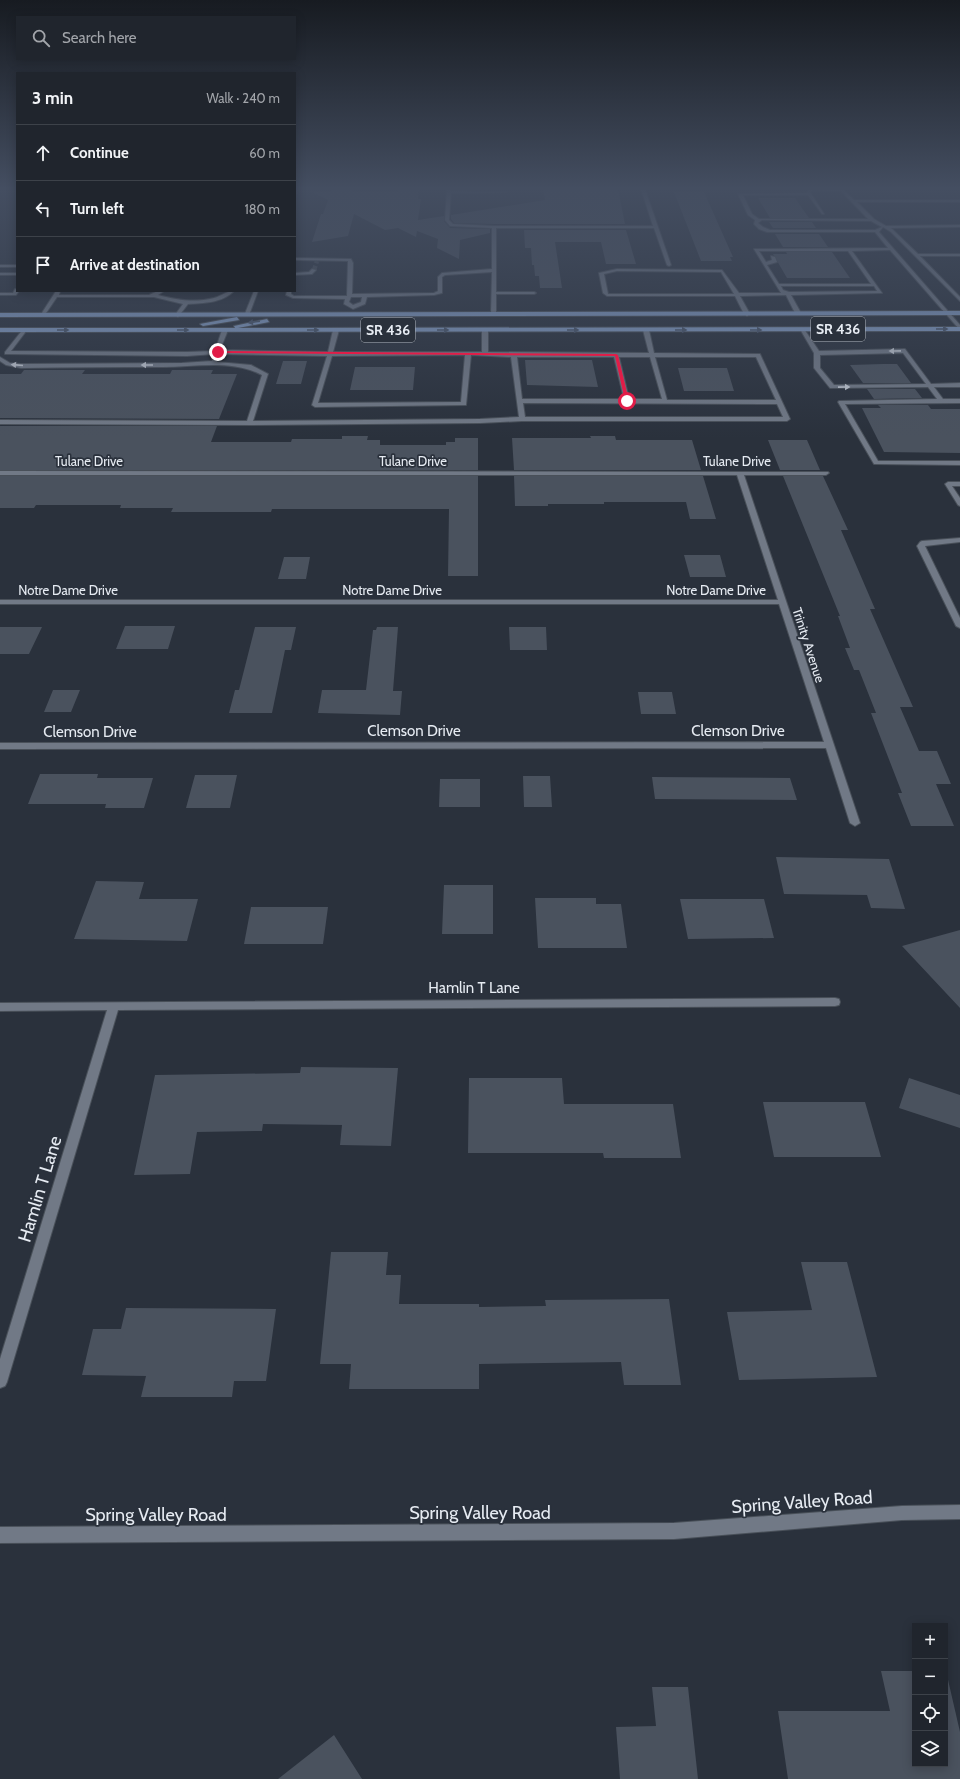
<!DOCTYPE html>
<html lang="en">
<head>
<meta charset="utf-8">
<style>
  :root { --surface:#20252d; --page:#282d35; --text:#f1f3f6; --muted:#a2a5aa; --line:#3d4249 }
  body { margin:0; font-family:Cabin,sans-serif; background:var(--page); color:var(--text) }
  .controls { position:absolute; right:12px; bottom:12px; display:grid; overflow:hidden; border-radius:0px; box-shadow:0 2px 10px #0003 }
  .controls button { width:36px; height:36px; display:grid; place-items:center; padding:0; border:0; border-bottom:1px solid var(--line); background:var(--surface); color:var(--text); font:20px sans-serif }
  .stop { position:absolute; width:12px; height:12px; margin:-9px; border:3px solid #e11d48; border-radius:50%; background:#fff }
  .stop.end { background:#e11d48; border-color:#fff; box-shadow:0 1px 4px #0008 }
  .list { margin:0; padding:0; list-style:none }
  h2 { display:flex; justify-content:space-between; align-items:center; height:52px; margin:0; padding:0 16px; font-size:17px }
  h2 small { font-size:13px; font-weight:400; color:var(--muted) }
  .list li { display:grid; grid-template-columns:26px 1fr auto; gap:12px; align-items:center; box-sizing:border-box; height:56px; padding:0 16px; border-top:1px solid var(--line) }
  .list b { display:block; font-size:15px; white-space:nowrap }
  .list em { font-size:13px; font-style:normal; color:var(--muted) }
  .icon { flex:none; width:22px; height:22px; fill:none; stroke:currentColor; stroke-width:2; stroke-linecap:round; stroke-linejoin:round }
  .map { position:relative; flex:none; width:960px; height:1779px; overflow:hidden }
  .search { position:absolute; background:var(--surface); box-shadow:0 2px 10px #0003; left:16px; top:16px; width:280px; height:44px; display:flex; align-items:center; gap:10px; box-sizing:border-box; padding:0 14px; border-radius:0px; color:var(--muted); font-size:15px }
  .panel { position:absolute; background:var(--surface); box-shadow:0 2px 10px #0003; left:16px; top:72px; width:280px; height:220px; border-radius:0px }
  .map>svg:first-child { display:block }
  .building { fill:#4a525e }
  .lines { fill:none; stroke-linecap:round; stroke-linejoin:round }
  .minor-tunnel { stroke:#464d57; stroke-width:4.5; stroke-dasharray:4.5 2.5; stroke-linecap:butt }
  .minor-casing { stroke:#495059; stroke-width:2 }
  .major-casing { stroke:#495059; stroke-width:2 }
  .minor { fill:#717986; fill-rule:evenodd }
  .major { fill:#849ec6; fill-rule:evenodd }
  .oneway { fill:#4a576c }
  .oneway2 { fill:#c3c9d2 }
  .route { fill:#e11d48 }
  .labels { text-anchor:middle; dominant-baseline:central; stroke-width:3.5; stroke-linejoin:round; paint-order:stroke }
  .far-street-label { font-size:13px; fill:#e6ebf2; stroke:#2a313c }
  .shield { fill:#2a313c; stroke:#aeb3bb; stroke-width:1 }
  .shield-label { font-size:14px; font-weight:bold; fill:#e6ebf2 }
  .street-label { font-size:15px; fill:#e6ebf2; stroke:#2a313c }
  .near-street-label { font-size:18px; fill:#e6ebf2; stroke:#2a313c }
</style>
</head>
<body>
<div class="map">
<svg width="960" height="1779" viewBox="0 0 960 1779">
  <rect width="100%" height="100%" fill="#2a313c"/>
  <path class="building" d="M332,189H353L352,192H398L399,189H419L418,199H421L418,220L444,216V221L450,228L490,229V233L460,240L459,259L437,248L438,239L417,231L416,237L398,228L385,230L354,214L348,236L312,242L321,214H323L328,200L312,192H331Z
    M543,189H618L625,224H494L454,223L451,219V215L545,200Z
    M674,192H704L733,257H730L732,261H701Z
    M758,198H795L809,218H770Z
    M769,222H812L816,228H773Z
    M524,230H626L636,264H606L601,242H555L562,288H540L539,276H535L534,265H532L531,248H525Z
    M775,234H819L828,247H783Z
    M786,252H832L850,278H787L773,254H787Z
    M525,360H592L598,387L527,385Z
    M283,361H307L301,384H276Z
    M883,364H897L911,383H863L850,365Z
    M355,367H415L413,390H350Z
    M678,368H727L734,391H684Z
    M24,370H85L82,374H170L172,370H213L211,374H237L219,419L0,418V374H21Z
    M867,389H915L922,398L874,399Z
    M878,405H928L931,409H960V453L884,452L862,408H881Z
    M0,426H217L211,442H291L292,439H342V436H368L367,440H380V445H446V442H455V438H478V470H0Z
    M590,436H615L616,440H692L701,470H514L512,438H591Z
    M768,440H807L820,470H780Z
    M0,476H478V576H448L449,509H272L271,512H171L173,508H120L121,505H36L34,508H0Z
    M514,476H703L716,519H690L686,502H604V504H548V506H515Z
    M783,476H823L848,530H841L875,609H870L913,707H900L919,751H937L951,784H936L954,826H911L898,793H902L871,713H876L859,670H854L845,648H850L838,616H840Z
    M684,555H720L726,577H690Z
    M284,557H310L306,579H278Z
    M125,626H175L168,649H116Z
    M0,627H42L29,654H0Z
    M255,627H296L291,650H285L272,713H229L235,690H239Z
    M377,627H398L393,691H402L400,715L318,713L322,690H366L373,630H376Z
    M509,627H546L547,650H510Z
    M53,690H80L71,712H44Z
    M638,692H672L676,714H641Z
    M40,774H98L97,778H153L144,808H105L106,804H28Z
    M195,775H237L230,808H186Z
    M523,776H550L552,807H524Z
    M652,777L790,778L797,800L655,799Z
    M440,779H480V807H439Z
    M776,857L889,859L905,909L871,908L867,895L784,894Z
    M96,881L144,882L139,899H198L187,941L74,939Z
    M444,885H493V934H442Z
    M535,898H596V904H621L627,948H538Z
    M680,899H764L774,938L688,939Z
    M251,907H328L323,944H244Z
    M960,930V1008L902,946Z
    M301,1067L398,1068L391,1146L340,1145L342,1125L263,1124L262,1131L197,1132L190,1174L134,1175L155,1075L300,1073Z
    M469,1078H562L564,1104H673L681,1158H604L603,1153H468Z
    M909,1078L960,1095V1128L899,1108Z
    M763,1102H865L881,1157H774Z
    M331,1252H388L386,1275H401L399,1304H479V1307L546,1306L545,1300L669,1299L681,1385H624L621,1362L479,1364V1389H349L351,1364H320Z
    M801,1262H847L877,1377L739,1380L727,1312L812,1310Z
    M126,1308L276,1309L266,1381H234L232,1397H141L146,1376L82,1375L93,1329H121Z
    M881,1671H915V1764H945L946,1671L960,1732V1779H788L778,1711H890Z
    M652,1687H688L698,1779H620L616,1727L656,1726Z
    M334,1735L362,1779H278Z"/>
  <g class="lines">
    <path class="minor-tunnel" d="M314,270L317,261"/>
    <defs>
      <path id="minor" d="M295,189H299L295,196Z
        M447,189H451V191L507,192L451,193L449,220L453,224L494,226H653L641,189H645L671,265L669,266L667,265L654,228H496V292H534L536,293L534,294H496V316L491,315L492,272L445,275L442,277V293L434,295L367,297L365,304L353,309L344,304L345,299L293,298L286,295L287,291H291V294L294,296H347L348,261L295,260V258L351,259L353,263L352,294L434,293L438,291V277L442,273L492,269V228L450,226L445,220ZM351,297H362L361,302L353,305L349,302Z
        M807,189H843L854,200H960V202H857L874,219L886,226L960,225V227L891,228L918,254H960V256H920L960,297V301L891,232L883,227L879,232L960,325V330L890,250L852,251L882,293L791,295L801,313L798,315L795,313L786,295L740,296L750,314L747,316L744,314L735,296H607L603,293L599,273L617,269L722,270L739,293H781L754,249L888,248L875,232H767L759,229L754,224L755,220L748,215L738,194L807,193L809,190ZM814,190L841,191L868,219H759L752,214L743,195H808L822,214H824L810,192ZM762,220L871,221L882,227L875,230H770L763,227L758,223ZM759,251H848L871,284H779L767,265L777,262L775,257L771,256L772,260L766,262ZM617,271L721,272L734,294H608L604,274ZM781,286H874L877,291L789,292L783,290Z
        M0,265H17V267H0Z
        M312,269L316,270L312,274L295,275V273L309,272Z
        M0,273H17V275H0Z
        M15,289L19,291L16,295H0V293H13Z
        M56,291H60L59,295H149L158,291H164L158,295C178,300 194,303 214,298C221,296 227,291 234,291C222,303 204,303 188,304L178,317L175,315L183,304L154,297H57L44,316H40Z
        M254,291H258L249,315L244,316Z
        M24,328L27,330L11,351L187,352L215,351L222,330L225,328L228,330L220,350L328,352L333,330L336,328L339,330L333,352H482V330L485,328L488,330V352L649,353L643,330L646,328L649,330L654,353L760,354L790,419L787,421H522L480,423L249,425L0,424V420L247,421L262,375C232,359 195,367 162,367C115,367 68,367 21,368L6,365L0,361V357L10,363L21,364L182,363L212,361L214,354L187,356L5,354V352ZM219,354L327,356L312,405L315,407L466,405L471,355L511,357L519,417L480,419L253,421L268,374L251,365L217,362ZM465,355L461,402L318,403L332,356ZM517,357H614L624,399H522ZM619,357H650L662,399H629ZM655,357H756L776,400H667ZM523,403L777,404L783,417H525Z
        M800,329H804L819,351L905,349L931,384L960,383V387H934L943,399H960V403L845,404L878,461H960V465L874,464L838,402L839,401L937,399L928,387L830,388L814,368V353ZM903,353L926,384L834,385L820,368V355Z
        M0,471L828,472L829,473L826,475H744L860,823L855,826L850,823L826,748L0,749V743L824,742L779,604H0V600H778L737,475H0Z
        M948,482H960V486H952L960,498V506L958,505L945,484Z
        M960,538V542L925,546L960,618V628L956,626L917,546L920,542L922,541Z
        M835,998L839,999L840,1002L839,1005L835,1006L118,1010L7,1382L5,1386L0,1388V1359L107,1010L0,1011V1003Z
        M960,1505V1519L902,1520L674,1539L0,1543V1527L674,1523L902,1506Z"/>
      <path id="major" d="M960,311V315L0,317V313Z
        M237,317L239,320L203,326L200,324Z
        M267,319L269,322L238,328L960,327V331L0,332V328H235L234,326Z"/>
    </defs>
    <use href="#minor" class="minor-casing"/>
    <use href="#major" class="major-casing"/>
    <use href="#minor" class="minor"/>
    <use href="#major" class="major"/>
  </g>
  <defs><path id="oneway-solid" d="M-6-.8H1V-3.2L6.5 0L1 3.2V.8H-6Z"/></defs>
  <g class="oneway">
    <use href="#oneway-solid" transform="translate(254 322) rotate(172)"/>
    <use href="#oneway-solid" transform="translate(942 329)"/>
    <use href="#oneway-solid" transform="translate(63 330)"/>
    <use href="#oneway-solid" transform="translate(183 330)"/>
    <use href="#oneway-solid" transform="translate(313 330)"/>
    <use href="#oneway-solid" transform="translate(443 330)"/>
    <use href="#oneway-solid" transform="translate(573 330)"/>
    <use href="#oneway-solid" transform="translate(681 330)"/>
    <use href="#oneway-solid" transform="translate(756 330)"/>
  </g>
  <g class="oneway2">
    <use href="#oneway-solid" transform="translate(895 351) rotate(179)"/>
    <use href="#oneway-solid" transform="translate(17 365) rotate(-175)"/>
    <use href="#oneway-solid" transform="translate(147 365) rotate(180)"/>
    <use href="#oneway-solid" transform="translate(844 387) rotate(-1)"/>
  </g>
  <linearGradient id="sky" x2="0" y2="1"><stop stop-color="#171b21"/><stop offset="0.43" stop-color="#444e61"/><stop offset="1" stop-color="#444e61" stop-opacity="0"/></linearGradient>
  <rect width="960" height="438" fill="url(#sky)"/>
  <path class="route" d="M216,351L616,354L618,355L629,401H625L615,356L218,353Z"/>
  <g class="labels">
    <g class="far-street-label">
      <text x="89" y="461">Tulane Drive</text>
      <text x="413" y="461">Tulane Drive</text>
      <text x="737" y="461">Tulane Drive</text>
      <text x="68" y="590">Notre Dame Drive</text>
      <text x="392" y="590">Notre Dame Drive</text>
      <text x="716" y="590">Notre Dame Drive</text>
      <text transform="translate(809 645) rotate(72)">Trinity Avenue</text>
    </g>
    <g class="shield">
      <rect x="811" y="317" width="54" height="24" rx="3"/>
      <rect x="361" y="318" width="54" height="24" rx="3"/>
    </g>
    <g class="shield-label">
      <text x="838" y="329">SR 436</text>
      <text x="388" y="330">SR 436</text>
    </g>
    <g class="street-label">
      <text x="414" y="731">Clemson Drive</text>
      <text x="738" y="731">Clemson Drive</text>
      <text x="90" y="732">Clemson Drive</text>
      <text x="474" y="988">Hamlin T Lane</text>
    </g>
    <g class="near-street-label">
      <text transform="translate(40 1189) rotate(-73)">Hamlin T Lane</text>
      <text transform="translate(802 1502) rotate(-4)">Spring Valley Road</text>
      <text x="480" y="1513">Spring Valley Road</text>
      <text x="156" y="1515">Spring Valley Road</text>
    </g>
  </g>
</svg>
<div class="controls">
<button>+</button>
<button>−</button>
<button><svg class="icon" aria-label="locate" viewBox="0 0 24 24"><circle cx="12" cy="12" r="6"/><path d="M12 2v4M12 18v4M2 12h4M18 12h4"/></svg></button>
<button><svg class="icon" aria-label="layers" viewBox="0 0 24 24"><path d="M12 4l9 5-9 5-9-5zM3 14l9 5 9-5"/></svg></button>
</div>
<div class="stop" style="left:627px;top:401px"></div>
<div class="stop end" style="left:218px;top:352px"></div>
<div class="search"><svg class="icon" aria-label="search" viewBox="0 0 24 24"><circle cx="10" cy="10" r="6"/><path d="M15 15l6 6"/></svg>Search here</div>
<section class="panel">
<h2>3 min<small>Walk · 240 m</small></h2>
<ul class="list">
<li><svg class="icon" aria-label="ahead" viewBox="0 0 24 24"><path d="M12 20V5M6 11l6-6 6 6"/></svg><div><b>Continue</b></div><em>60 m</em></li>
<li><svg class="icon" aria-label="left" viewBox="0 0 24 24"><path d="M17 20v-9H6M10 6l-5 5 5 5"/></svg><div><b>Turn left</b></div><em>180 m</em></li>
<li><svg class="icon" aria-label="arrive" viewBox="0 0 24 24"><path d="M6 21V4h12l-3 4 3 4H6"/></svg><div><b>Arrive at destination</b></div></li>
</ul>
</section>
</div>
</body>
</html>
